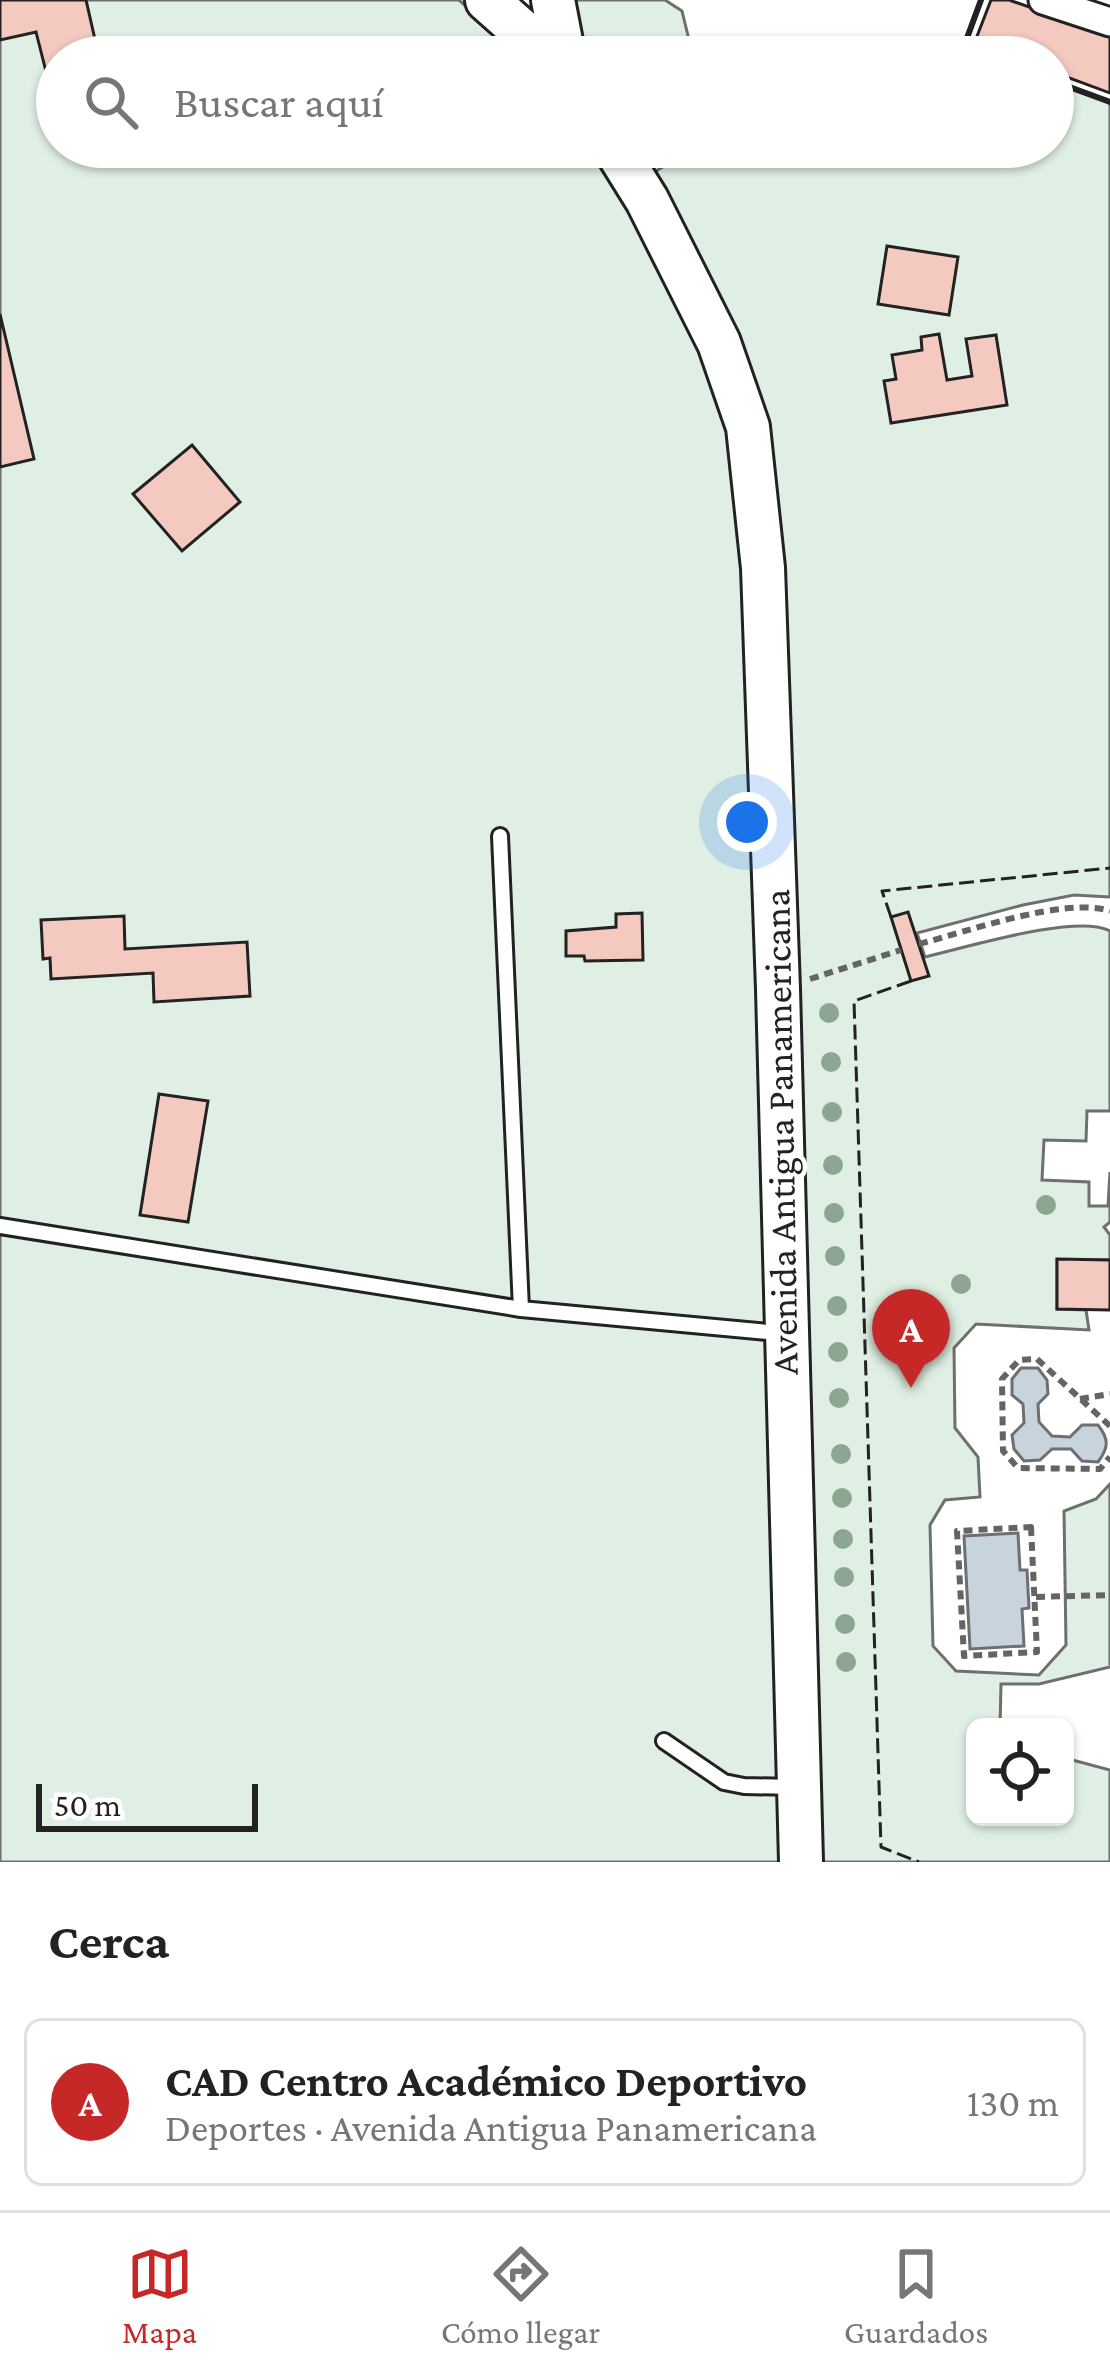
<!DOCTYPE html>
<html lang="es">
<head>
<meta charset="utf-8">
<style>
  :root { --surface:#fff; --page:#f2f2f2; --text:#222; --muted:#767676; --line:#e0e0e0; --accent:#c62828 }
  body { margin:0; font-family:"Crimson Pro",serif; background:var(--page); color:var(--text) }
  .controls { position:absolute; right:36px; bottom:36px; display:grid; overflow:hidden; border-radius:18px; box-shadow:0 3px 9px #0004 }
  .controls button { width:108px; height:108px; display:grid; place-items:center; padding:0; border:0; border-bottom:3px solid var(--line); background:var(--surface); color:var(--text); font:60px sans-serif }
  .scale { position:absolute; left:36px; bottom:30px; width:222px; box-sizing:border-box; padding-left:12px; border:6px solid #222; border-top:0; font-size:33px; line-height:42px; white-space:nowrap; color:#222; -webkit-text-stroke:9px #fff; paint-order:stroke }
  .you { position:absolute; left:747px; top:822px; width:42px; height:42px; margin:-30px; border:9px solid #fff; border-radius:50%; background:#1a73e8; box-shadow:0 0 0 18px #1a73e833 }
  .badge { display:grid; place-items:center; width:78px; height:78px; border-radius:50%; background:var(--accent); color:#fff; font-size:39px; font-weight:700 }
  .pin { position:absolute; translate:-50% -99px; filter:drop-shadow(0 3px 6px #0008) }
  .pin::after { content:''; position:absolute; top:63px; width:42px; height:36px; background:inherit; clip-path:polygon(0 0,100% 0,50% 100%) }
  .list { margin:0; padding:0; list-style:none }
  h2 { display:flex; justify-content:space-between; align-items:center; height:156px; margin:0; padding:0 48px; font-size:51px }
  h2 small { font-size:39px; font-weight:400; color:var(--muted) }
  .list li { display:grid; grid-template-columns:78px 1fr auto; gap:36px; align-items:center; box-sizing:border-box; height:168px; margin:0 24px 24px; padding:0 24px; border:3px solid var(--line); border-radius:18px }
  .list b { display:block; font-size:45px; white-space:nowrap }
  .list p { margin:0; font-size:39px; white-space:nowrap; color:var(--muted) }
  .list em { font-size:39px; font-style:normal; color:var(--muted) }
  .icon { flex:none; width:66px; height:66px; fill:none; stroke:currentColor; stroke-width:2; stroke-linecap:round; stroke-linejoin:round }
  .map { position:relative; flex:none; width:1110px; height:1862px; overflow:hidden }
  .search { position:absolute; background:var(--surface); box-shadow:0 3px 9px #0004; left:36px; right:36px; top:36px; height:132px; display:flex; align-items:center; gap:30px; box-sizing:border-box; padding:0 42px; border-radius:66px; color:var(--muted); font-size:45px }
  .sheet { height:348px; background:var(--surface) }
  nav { display:flex; justify-content:space-around; align-items:center; box-sizing:border-box; height:168px; border-top:3px solid var(--line); background:var(--surface); font-size:33px; color:var(--muted) }
  nav a { display:grid; justify-items:center; gap:6px }
  nav .on { color:var(--accent) }
  .map>svg:first-child { display:block }
  .green { fill:#e0efe3; stroke:#6f6f6f; stroke-width:3 }
  .water { fill:#c7d3dd; stroke:#6f6f6f; stroke-width:3 }
  .building { fill:#f3c9c0; stroke:#222; stroke-width:3 }
  .lines { fill:none; stroke-linecap:round; stroke-linejoin:round }
  .service-casing { stroke:#222; stroke-width:20 }
  .minor-casing { stroke:#222; stroke-width:33 }
  .primary-casing { stroke:#222; stroke-width:48 }
  .path { stroke:#646464; stroke-width:6; stroke-dasharray:9 6; stroke-linecap:butt }
  .service { stroke:#fff; stroke-width:14 }
  .minor { stroke:#fff; stroke-width:27 }
  .primary { stroke:#fff; stroke-width:42 }
  .fence { stroke:#222; stroke-width:3; stroke-dasharray:15 6; stroke-linecap:butt }
  .wall { stroke:#222; stroke-width:6 }
  .tree { fill:#8da692 }
  .labels { text-anchor:middle; dominant-baseline:central; stroke-width:9; stroke-linejoin:round; paint-order:stroke }
  .street-label { font-size:39px; fill:#222; stroke:#fff }
</style>
</head>
<body>
<div class="map">
<svg width="1110" height="1862" viewBox="0 0 1110 1862">
  <rect width="100%" height="100%" fill="#fff"/>
  <path class="green" d="M0,0H459L524,57H57V147H593L662,266L702,350L730,431L745,568L784,1862H0Z
    M571,0H665L682,11L689,40L685,57H583Z
    M1053,81L1110,102V897L1074,895L1023,905L917,933L925,957C964,948 1078,913 1110,931V1111H1087L1086,1141L1044,1140L1042,1180L1089,1182V1206H1108L1110,1172V1222L1104,1227L1110,1235V1260H1057V1309L1086,1310L1089,1330L976,1324L954,1348L955,1428L978,1457L980,1497L945,1500L930,1525L933,1646L956,1671L1039,1675L1066,1645L1064,1511L1096,1499L1110,1484V1667L1039,1684H1001L1000,1727H975V1817H1065V1758L1110,1770V1862H818L734,331L699,256L651,174L696,147H896L919,156L924,147H1053Z"/>
  <path class="water" d="M1021,1368H1038L1047,1380L1048,1394L1038,1404L1039,1422L1052,1436L1070,1437L1082,1425H1098C1109,1439 1109,1447 1098,1462L1082,1461L1071,1449H1052L1040,1460L1024,1461L1014,1449L1012,1435L1024,1423L1023,1404L1012,1395V1379Z
    M1018,1533L1020,1570H1027L1029,1608L1022,1609L1024,1646L970,1649L964,1536Z"/>
  <path class="building" d="M0,0H86L99,57H57V115L36,32L0,40Z
    M991,0H1009L1110,35V93L1053,72V57H1010L974,44Z
    M887,246L958,257L949,315L878,304Z
    M0,314L34,459L0,467Z
    M939,334L947,380L972,376L966,339L996,335L1007,405L891,423L884,381L896,379L892,355L922,350L921,337Z
    M192,445L240,502L182,551L133,494Z
    M908,912L929,976L911,981L891,917Z
    M642,913L643,960L585,961L584,956H566V931L616,927V914Z
    M124,916L125,949L247,942L250,996L154,1002L153,973L51,979L50,958L43,959L41,920Z
    M159,1094L208,1101L188,1222L140,1215Z
    M1057,1259L1110,1260V1310L1057,1309Z"/>
  <g class="lines">
    <defs>
      <path id="service" d="M500,836L521,1309
        M0,1226L521,1309L779,1333
        M664,1741L724,1782L744,1786L796,1787"/>
      <path id="minor" d="M1043,0L1110,22"/>
      <path id="primary" d="M487,0L551,57
        M553,0L564,57
        M614,147L647,200L719,343L748,427L763,568L778,989L801,1862"/>
    </defs>
    <use href="#service" class="service-casing"/>
    <use href="#minor" class="minor-casing"/>
    <use href="#primary" class="primary-casing"/>
    <path class="path" d="M919,944C966,932 1066,896 1110,911
      M810,979L901,950
      M1080,1399L1110,1394
      M1110,1426L1037,1359L1019,1360L1002,1379L1003,1451L1018,1468L1100,1469L1110,1457
      M1031,1527L1037,1652L964,1656L957,1531Z
      M1036,1597L1110,1595"/>
    <use href="#service" class="service"/>
    <use href="#minor" class="minor"/>
    <use href="#primary" class="primary"/>
    <path class="fence" d="M891,917L882,891L1110,868
      M911,981L854,1001L881,1847L919,1862"/>
    <path class="wall" d="M963,48L987,57
      M960,57L981,0
      M1053,81L1110,102"/>
  </g>
  <g class="tree">
    <circle cx="829" cy="1013" r="10"/>
    <circle cx="831" cy="1062" r="10"/>
    <circle cx="832" cy="1112" r="10"/>
    <circle cx="833" cy="1165" r="10"/>
    <circle cx="1046" cy="1205" r="10"/>
    <circle cx="834" cy="1213" r="10"/>
    <circle cx="835" cy="1256" r="10"/>
    <circle cx="961" cy="1284" r="10"/>
    <circle cx="837" cy="1306" r="10"/>
    <circle cx="838" cy="1352" r="10"/>
    <circle cx="839" cy="1398" r="10"/>
    <circle cx="841" cy="1454" r="10"/>
    <circle cx="842" cy="1498" r="10"/>
    <circle cx="843" cy="1539" r="10"/>
    <circle cx="844" cy="1577" r="10"/>
    <circle cx="845" cy="1624" r="10"/>
    <circle cx="846" cy="1662" r="10"/>
  </g>
  <g class="labels">
    <g class="street-label">
      <text transform="translate(780 1132) rotate(-91)">Avenida Antigua Panamericana</text>
    </g>
  </g>
</svg>
<div class="controls">
<button><svg class="icon" aria-label="locate" viewBox="0 0 24 24"><circle cx="12" cy="12" r="6"/><path d="M12 2v4M12 18v4M2 12h4M18 12h4"/></svg></button>
</div>
<div class="scale">50 m</div>
<div class="you"></div>
<div class="pin badge" style="left:911px;top:1388px">A</div>
<div class="search"><svg class="icon" aria-label="search" viewBox="0 0 24 24"><circle cx="10" cy="10" r="6"/><path d="M15 15l6 6"/></svg>Buscar aquí</div>
</div>
<section class="sheet">
<h2>Cerca<small></small></h2>
<ul class="list">
<li><span class="badge">A</span><div><b>CAD Centro Académico Deportivo</b><p>Deportes · Avenida Antigua Panamericana</p></div><em>130 m</em></li>
</ul>
</section>
<nav>
<a class="on"><svg class="icon" aria-label="map" viewBox="0 0 24 24"><path d="M3 6l6-2 6 2 6-2v14l-6 2-6-2-6 2zM9 4v14M15 6v14"/></svg>Mapa</a>
<a><svg class="icon" aria-label="directions" viewBox="0 0 24 24"><path d="M12 3l9 9-9 9-9-9zM9 14v-3h6M13 9l2 2-2 2"/></svg>Cómo llegar</a>
<a><svg class="icon" aria-label="saved" viewBox="0 0 24 24"><path d="M7 4h10v16l-5-4-5 4z"/></svg>Guardados</a>
</nav>
</body>
</html>
